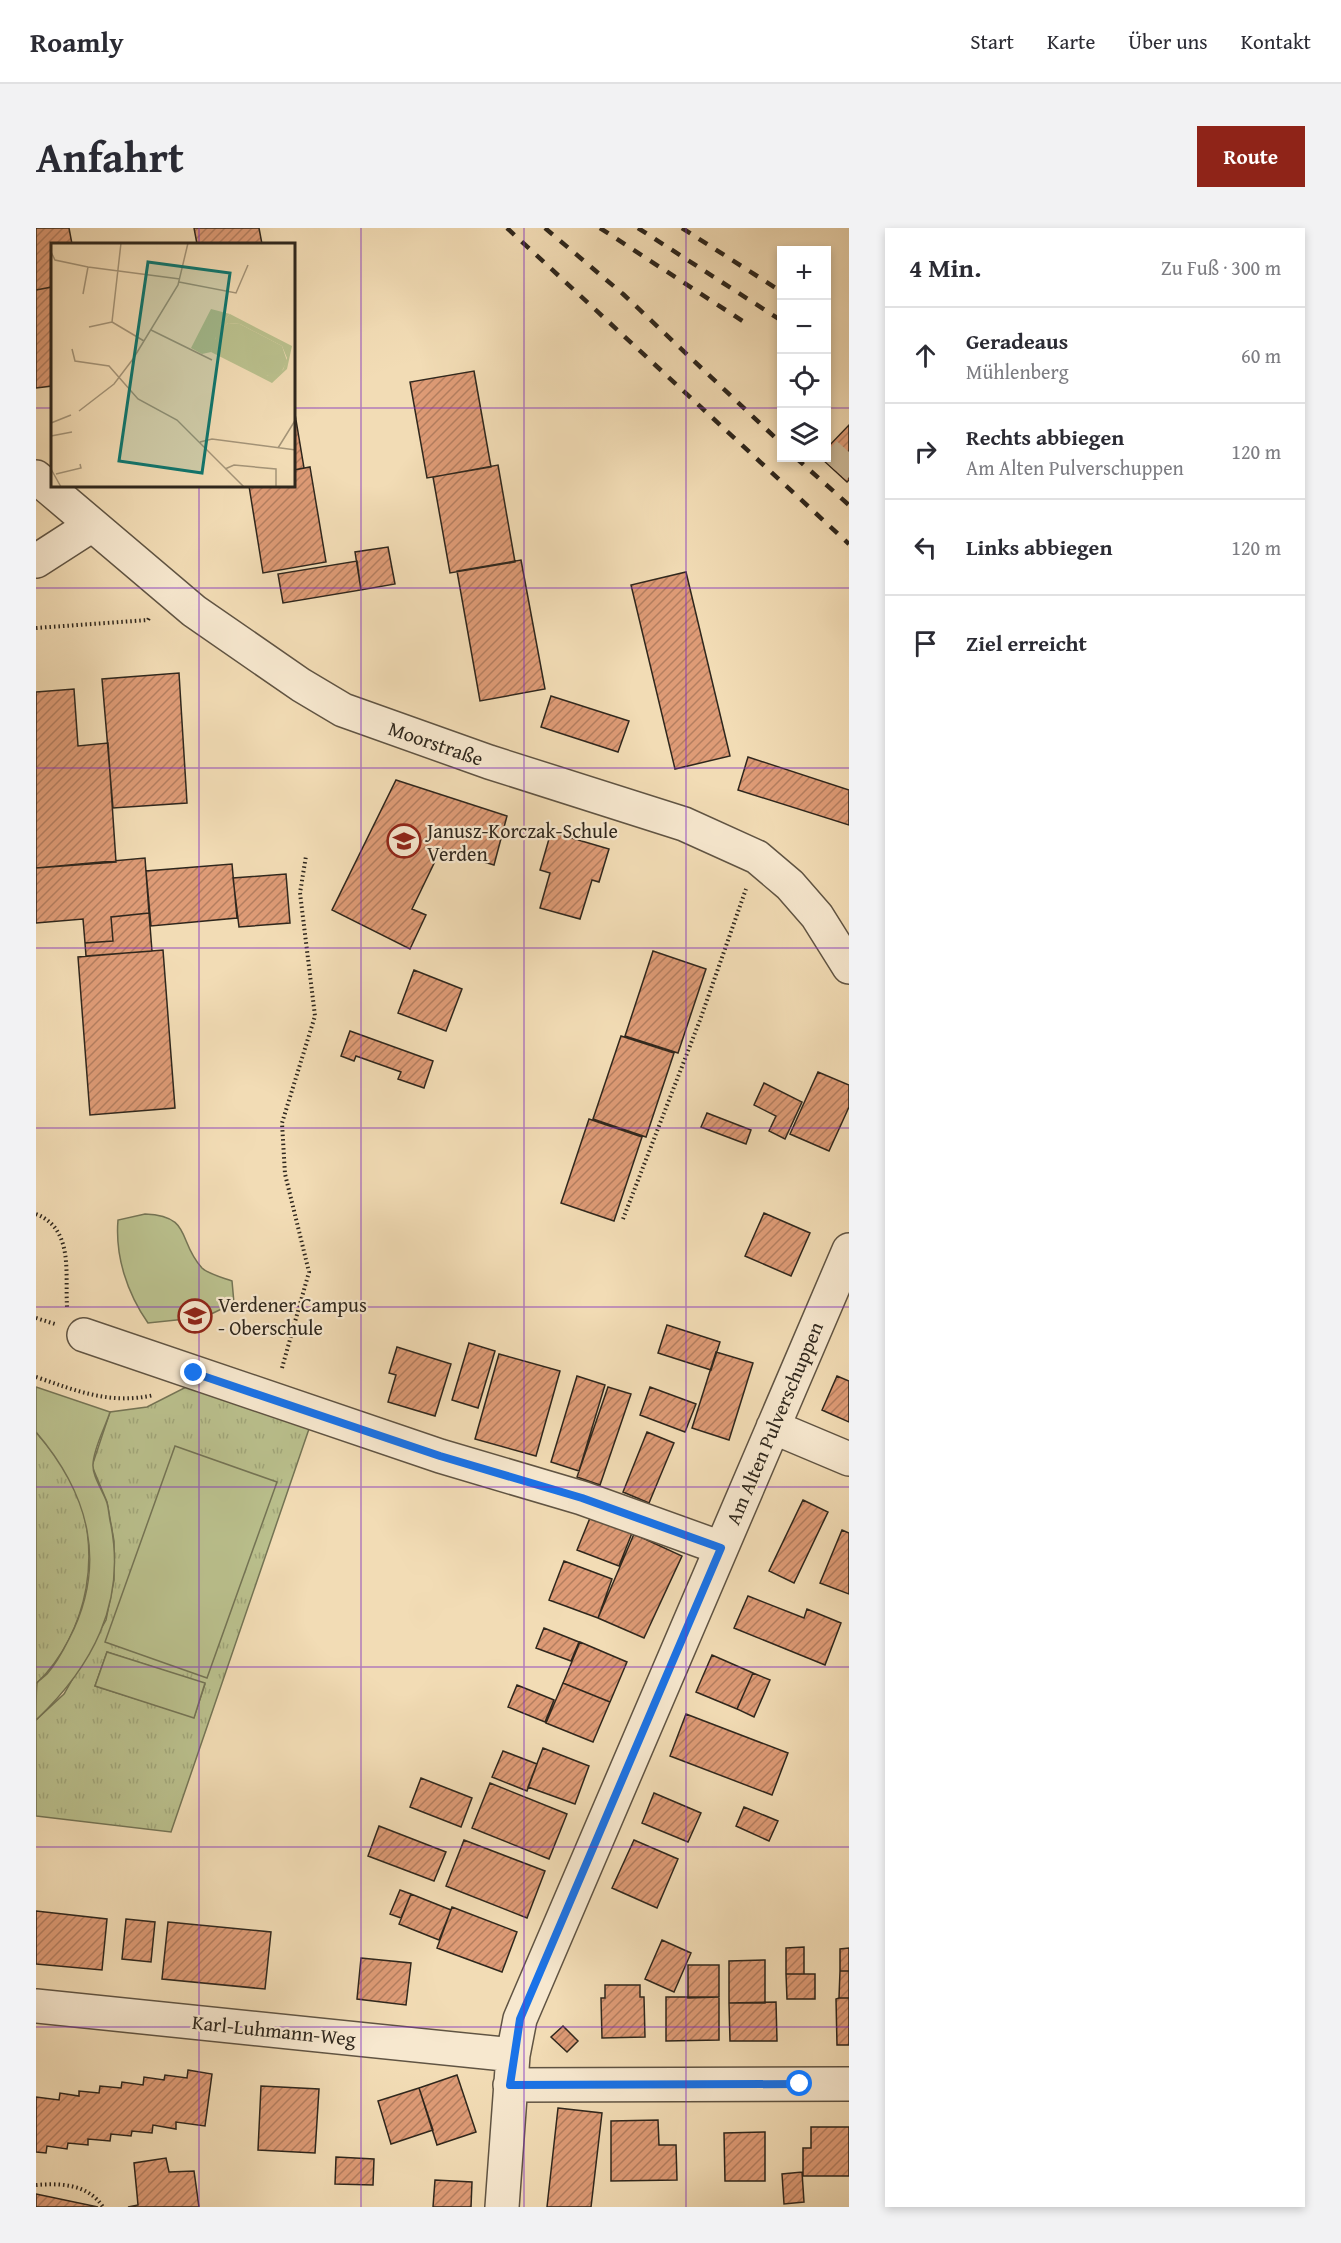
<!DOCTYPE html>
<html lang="de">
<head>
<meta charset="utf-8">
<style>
  :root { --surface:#fff; --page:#f2f2f3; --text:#2b2b33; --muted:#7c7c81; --line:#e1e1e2; --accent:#8f2418 }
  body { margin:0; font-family:"Gentium Book Plus",serif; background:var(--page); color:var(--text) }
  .controls { position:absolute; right:18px; top:18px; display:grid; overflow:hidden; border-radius:0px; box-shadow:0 3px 9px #0003 }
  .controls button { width:54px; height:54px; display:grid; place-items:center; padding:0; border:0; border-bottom:2px solid var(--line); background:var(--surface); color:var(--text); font:30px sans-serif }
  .stop { position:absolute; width:18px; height:18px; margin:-14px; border:4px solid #1a73e8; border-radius:50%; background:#fff }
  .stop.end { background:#1a73e8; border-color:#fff; box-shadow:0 2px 6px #0008 }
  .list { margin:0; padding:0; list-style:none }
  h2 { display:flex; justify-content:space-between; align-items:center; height:78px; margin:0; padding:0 24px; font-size:26px }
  h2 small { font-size:20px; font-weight:400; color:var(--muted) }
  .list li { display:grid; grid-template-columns:39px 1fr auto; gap:18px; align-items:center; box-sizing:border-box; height:96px; padding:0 24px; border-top:2px solid var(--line) }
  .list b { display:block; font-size:22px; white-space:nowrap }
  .list p { margin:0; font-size:20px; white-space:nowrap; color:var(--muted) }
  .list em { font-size:20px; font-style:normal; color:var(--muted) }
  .icon { flex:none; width:33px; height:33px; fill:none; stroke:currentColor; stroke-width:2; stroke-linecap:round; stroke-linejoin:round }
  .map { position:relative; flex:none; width:813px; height:1979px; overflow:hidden; border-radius:0px }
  header { display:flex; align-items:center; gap:36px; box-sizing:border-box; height:84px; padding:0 30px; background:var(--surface); border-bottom:2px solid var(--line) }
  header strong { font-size:28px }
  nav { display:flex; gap:33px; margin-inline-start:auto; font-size:21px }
  .intro { display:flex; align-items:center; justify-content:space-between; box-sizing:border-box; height:144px; padding:0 36px }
  h1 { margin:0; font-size:42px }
  .button { padding:15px 27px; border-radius:0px; background:var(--accent); color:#fff; font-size:21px; font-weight:700 }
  main { display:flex; gap:36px; padding:0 36px }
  aside { flex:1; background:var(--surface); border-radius:0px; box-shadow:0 3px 9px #0003 }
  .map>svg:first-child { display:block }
  .grass { fill:url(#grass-tufts); stroke:#747455; stroke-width:1.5; fill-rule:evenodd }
  .green { fill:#bac08d; stroke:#747455; stroke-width:1.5 }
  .building { fill:url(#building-hatch); stroke:#2f271d; stroke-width:1.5 }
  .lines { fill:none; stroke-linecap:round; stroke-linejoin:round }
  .minor-tunnel { stroke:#cbb897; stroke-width:33; stroke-dasharray:33 16; stroke-linecap:butt }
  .minor-casing { stroke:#605443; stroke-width:36 }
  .path { stroke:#2f271d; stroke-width:4; stroke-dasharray:1.5 3; stroke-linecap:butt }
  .minor { stroke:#f7e8cf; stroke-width:33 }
  .rail { stroke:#2f271d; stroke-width:4.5; stroke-dasharray:10 10; stroke-linecap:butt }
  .route { stroke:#1a73e8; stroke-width:8 }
  .grid { fill:none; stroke:#7b2cbf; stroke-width:1.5; stroke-opacity:0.55 }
  .labels { text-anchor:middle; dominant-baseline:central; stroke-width:4.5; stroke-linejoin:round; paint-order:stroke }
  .street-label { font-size:20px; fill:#2f271d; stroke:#f7e8cf }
  .poi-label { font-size:20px; fill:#2f271d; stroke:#f7e8cf; text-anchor:start }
  .inset-road { fill:none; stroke:#a49478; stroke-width:1.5 }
  .view { fill:#0f766e; fill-opacity:0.15; stroke:#0f766e; stroke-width:3 }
  .inset-edge { fill:none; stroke:#2f271d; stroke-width:3 }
</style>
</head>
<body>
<header>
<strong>Roamly</strong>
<nav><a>Start</a><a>Karte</a><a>Über uns</a><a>Kontakt</a></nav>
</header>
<div class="intro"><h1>Anfahrt</h1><a class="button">Route</a></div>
<main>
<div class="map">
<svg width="813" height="1979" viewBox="0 0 813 1979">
  <defs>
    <pattern id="grass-tufts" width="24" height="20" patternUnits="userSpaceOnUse" patternTransform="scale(1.5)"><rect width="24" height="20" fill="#bac08d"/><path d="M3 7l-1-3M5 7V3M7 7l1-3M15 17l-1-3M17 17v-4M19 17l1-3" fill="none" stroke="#a0a579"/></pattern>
    <pattern id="building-hatch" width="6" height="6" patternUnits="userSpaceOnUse" patternTransform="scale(1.5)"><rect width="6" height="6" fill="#de9b76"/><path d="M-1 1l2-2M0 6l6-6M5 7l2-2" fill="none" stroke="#b47e60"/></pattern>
  </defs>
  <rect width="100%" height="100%" fill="#f2dcb5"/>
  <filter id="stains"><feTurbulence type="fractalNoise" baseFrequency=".00333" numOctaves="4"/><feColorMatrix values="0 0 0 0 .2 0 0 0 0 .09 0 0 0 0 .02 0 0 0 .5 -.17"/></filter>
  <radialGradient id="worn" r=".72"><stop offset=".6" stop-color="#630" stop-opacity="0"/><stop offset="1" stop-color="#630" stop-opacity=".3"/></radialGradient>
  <path class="grass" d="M154,1157L274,1198L135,1604L0,1588V1492L28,1466L70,1392L78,1352V1313L71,1274L56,1238L74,1184L111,1179ZM71,1424L169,1456L158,1489L59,1458Z
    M0,1204C13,1219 26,1235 35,1252C69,1319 53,1405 0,1456Z"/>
  <path class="green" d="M109,986C157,988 141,1013 166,1040C172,1046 188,1050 196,1053L198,1075L169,1089L112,1095C91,1065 79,1028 82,992Z
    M0,1159L74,1184C69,1200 58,1219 57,1236C56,1248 67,1263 71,1275C73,1282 73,1290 75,1297C90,1376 56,1439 0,1492C0,1483 0,1463 1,1455C3,1452 8,1449 11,1446C20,1436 27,1423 33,1411C72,1336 53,1266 0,1204Z
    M139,1218L241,1254L171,1450L69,1414Z
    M71,1424L169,1455L158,1490L59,1458Z"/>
  <path class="building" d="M0,0H33L36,16H16V59L0,62Z
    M158,0H223L226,16H161Z
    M16,59V158L0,160V62Z
    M438,143L455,239L391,250L374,154Z
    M258,180L268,240L258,242Z
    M813,197V252L811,254L785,230H790V221Z
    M462,237L479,334L414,345L397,249Z
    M274,239L290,334L227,345L213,258H258V242Z
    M352,319L359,356L325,362L319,324Z
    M485,332L509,461L444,473L421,343Z
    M321,333L325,362L247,375L242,346Z
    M650,344L694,528L639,541L595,357Z
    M143,445L151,575L77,580L66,451Z
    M38,461L42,518L72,515L80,634L0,640V464Z
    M515,468L593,493L582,524L505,499Z
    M712,529L813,562V597L702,562Z
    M360,552L471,588L458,637L405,621L376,681L390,687L374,721L296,682Z
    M515,604L573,621L563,654L556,652L544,691L504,680L514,645L504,642Z
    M109,630L113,685L75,689L77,713L49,715L47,691L0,695V640Z
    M196,636L201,690L115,698L110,643Z
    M250,646L254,695L203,699L197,650Z
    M113,685L116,723L50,728L49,715L77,713L75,689Z
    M127,722L139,880L54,887L42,729Z
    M617,723L670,741L642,825L589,808Z
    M378,742L426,761L410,803L362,785Z
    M314,803L397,833L388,860L362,851L365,844L320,828L318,833L305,828Z
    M585,808L638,825L610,909L557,891Z
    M782,844L813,857V879L793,923L754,906Z
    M728,855L766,874L749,911L733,903L740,888L718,877Z
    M671,885L715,902L710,916L665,899Z
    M553,891L606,909L578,993L525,975Z
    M728,985L774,1005L755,1048L709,1028Z
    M631,1097L684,1114L675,1142L622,1125Z
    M433,1115L459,1123L442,1180L416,1172Z
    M361,1119L415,1136L399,1188L352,1174L360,1147L353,1145Z
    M680,1124L717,1135L693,1212L656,1200Z
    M463,1126L524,1143L500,1228L439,1211Z
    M541,1148L569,1157L543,1243L515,1234Z
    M801,1148L813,1153V1194L786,1182Z
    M572,1159L595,1166L564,1257L541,1249Z
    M614,1159L660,1176L649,1204L604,1187Z
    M611,1204L638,1215L613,1275L587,1264Z
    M767,1272L792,1284L758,1355L733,1343Z
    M554,1290L596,1305L583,1338L541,1322Z
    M806,1302L813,1305V1366L784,1355Z
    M598,1306L646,1328L608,1410L562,1390Z
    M528,1333L576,1351L562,1390L513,1372Z
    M712,1368L768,1390L771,1381L805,1395L789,1437L698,1400Z
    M508,1400L543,1414L535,1433L500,1420Z
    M544,1414L591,1434L574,1474L527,1455Z
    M676,1427L717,1445L701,1481L660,1464Z
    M717,1445L734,1452L718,1489L701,1481Z
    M527,1455L574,1474L557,1514L510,1495Z
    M481,1457L518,1472L509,1494L472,1479Z
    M650,1486L752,1525L736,1567L634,1528Z
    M507,1520L553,1538L539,1576L492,1559Z
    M467,1523L501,1536L491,1563L456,1549Z
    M385,1550L436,1570L425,1599L374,1579Z
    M454,1555L531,1586L513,1631L436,1600Z
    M618,1565L665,1585L652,1614L606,1595Z
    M708,1579L742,1593L733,1613L700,1598Z
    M343,1598L410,1624L398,1653L332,1628Z
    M428,1612L509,1643L491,1690L410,1658Z
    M598,1612L642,1631L621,1680L576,1660Z
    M364,1662L375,1666L365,1690L354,1686Z
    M375,1666L415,1682L403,1712L363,1696Z
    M416,1679L481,1704L466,1744L401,1720Z
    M0,1683L71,1691L66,1742L0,1736Z
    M90,1691L119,1694L115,1734L86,1731Z
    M132,1694L235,1704L229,1761L126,1751Z
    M626,1712L655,1725L638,1764L609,1751Z
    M768,1719V1746H750V1720Z
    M813,1720V1743H804V1721Z
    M325,1730L375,1735L370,1777L321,1771Z
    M729,1732V1775H693V1733Z
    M652,1737H683V1769L652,1770Z
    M804,1743H813V1770H803Z
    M750,1746H779V1771H751Z
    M569,1757H604V1769H608L609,1809L566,1810L565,1770H569Z
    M630,1769H683V1812L630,1813Z
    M803,1770H813V1817H801L800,1771Z
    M740,1774L741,1813H694L693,1775Z
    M527,1798L542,1813L531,1824L515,1809Z
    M152,1842L176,1846L169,1898L140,1894V1901L117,1897L116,1905L96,1903L95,1908L75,1906L74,1913L52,1911V1917L32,1915L31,1921L11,1918L10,1925L0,1924V1869L23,1872L24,1865L43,1868V1863L63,1865L64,1858L85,1860L86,1854L107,1857L108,1849L128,1852L129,1847L151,1850Z
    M421,1847L440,1904L401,1917L383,1860Z
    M225,1858L283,1861L279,1925L222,1922Z
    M383,1860L397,1902L355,1916L342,1873Z
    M522,1880L566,1885L555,1979H511Z
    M622,1892L623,1917H640L641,1952L575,1953V1893Z
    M775,1899H813V1948H767V1920H775Z
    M729,1904V1953H689L688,1905Z
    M300,1929L338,1931L337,1957L299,1956Z
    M130,1930L133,1944L158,1943L163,1979H92L102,1977L98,1935Z
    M766,1944L768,1974L748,1976L746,1946Z
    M399,1952L436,1954L435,1979H397Z
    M0,1966L62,1979H0Z"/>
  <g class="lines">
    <path class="minor-tunnel" d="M798,241L813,224"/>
    <defs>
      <path id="minor" d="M0,249L158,383L265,457L307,482L453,534L648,596L721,629L754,657L781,688L813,739
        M0,333L56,297
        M48,1107L404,1228L546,1270L685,1320
        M737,1199L813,1231
        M0,1778L477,1827
        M474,1857L813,1856
        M466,1979L477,1827L484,1791L813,1022"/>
    </defs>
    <use href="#minor" class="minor-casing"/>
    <path class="path" d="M0,400L112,392L114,388
      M0,986C38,1001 29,1045 31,1079
      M587,991L664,792L710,661
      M0,1090L19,1096
      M246,1140L273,1044L249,946L246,895L279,788L264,665L270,628
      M0,1149C41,1163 75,1177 118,1167
      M0,1957C25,1955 52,1956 67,1979"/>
    <use href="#minor" class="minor"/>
    <path class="rail" d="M471,0L813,316
      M509,0L587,66L746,216
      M564,0L708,94
      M602,0L746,93
      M646,0L746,64
      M760,230L813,277"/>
  </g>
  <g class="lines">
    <path class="route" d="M158,1145L404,1228L546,1270L685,1320L484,1791L474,1857L764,1856"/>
  </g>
  <path class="grid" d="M163,0V16M325,0V1979M488,0V1979M650,0V1979M0,180H16M258,180H746M790,180H813M163,258V1979M0,360H813M0,540H813M0,720H813M0,900H813M0,1079H813M0,1259H813M0,1439H813M0,1619H813M0,1799H813"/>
  <defs>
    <symbol id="school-ring" viewBox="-11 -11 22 22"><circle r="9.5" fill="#f7e8cf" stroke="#8f2418" stroke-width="1.5"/><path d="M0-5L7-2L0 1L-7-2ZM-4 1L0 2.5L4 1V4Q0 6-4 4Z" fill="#8f2418"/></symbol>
  </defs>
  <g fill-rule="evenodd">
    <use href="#school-ring" x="349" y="594" width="38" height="38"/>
    <use href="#school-ring" x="140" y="1069" width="38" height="38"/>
  </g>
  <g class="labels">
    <g class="street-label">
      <text transform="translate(400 515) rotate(19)">Moorstraße</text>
      <text transform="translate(738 1195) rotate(-67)">Am Alten Pulverschuppen</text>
      <text transform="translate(238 1802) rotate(6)">Karl-Luhmann-Weg</text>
    </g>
    <g class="poi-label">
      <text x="391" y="602">Janusz-Korczak-Schule<tspan x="391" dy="23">Verden</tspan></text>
      <text x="182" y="1076">Verdener Campus<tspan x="182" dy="23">- Oberschule</tspan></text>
    </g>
  </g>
  <g transform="translate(15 15)">
    <rect width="244" height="244" fill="#f2dcb5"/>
    <path d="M160,66L179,71L169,82L160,109L151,111L140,105ZM177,80L189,81L231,103L236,118L230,130L215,133L170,111L165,103V91Z" fill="#bac08d"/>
    <path d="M179,71L241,103L236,126L221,140L160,109L163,89L154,105L144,100L156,77L165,82L164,87ZM177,80L189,81L231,103L236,115L232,127L215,133L230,103L185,81L170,110L164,94Z" fill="#bac08d" fill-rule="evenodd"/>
    <path class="inset-road" d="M70,0L61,79L93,98M0,9L4,17L37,24L129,36M128,39L185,50L197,22M32,51L37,24M38,84L61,79M100,87L161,117M21,106L24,118L58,123L87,156L126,177L193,244M28,168L63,141L82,116L127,42L137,0M0,180L20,172M0,193L21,189M149,199L161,196L245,207M227,205L245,176M0,226L10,244M174,226L183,222L225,226V244M5,231L30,225L29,221"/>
    <path class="view" d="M97,19L179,30L151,230L68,218Z"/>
    <rect width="244" height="244" class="inset-edge"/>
  </g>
  <rect width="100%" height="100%" filter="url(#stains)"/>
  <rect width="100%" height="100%" fill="url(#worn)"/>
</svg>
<div class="controls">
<button>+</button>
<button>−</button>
<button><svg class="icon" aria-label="locate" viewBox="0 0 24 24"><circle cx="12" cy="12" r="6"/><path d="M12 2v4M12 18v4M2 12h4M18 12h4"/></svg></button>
<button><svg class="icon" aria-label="layers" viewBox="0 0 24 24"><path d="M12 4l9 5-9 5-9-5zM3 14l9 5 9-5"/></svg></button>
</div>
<div class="stop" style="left:764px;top:1856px"></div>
<div class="stop end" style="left:158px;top:1145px"></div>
</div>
<aside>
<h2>4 Min.<small>Zu Fuß · 300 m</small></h2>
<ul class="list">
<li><svg class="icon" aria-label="ahead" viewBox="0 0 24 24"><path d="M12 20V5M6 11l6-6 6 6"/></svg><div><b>Geradeaus</b><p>Mühlenberg</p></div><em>60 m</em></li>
<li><svg class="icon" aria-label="right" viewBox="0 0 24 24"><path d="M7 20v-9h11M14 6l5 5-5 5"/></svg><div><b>Rechts abbiegen</b><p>Am Alten Pulverschuppen</p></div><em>120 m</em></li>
<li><svg class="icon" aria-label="left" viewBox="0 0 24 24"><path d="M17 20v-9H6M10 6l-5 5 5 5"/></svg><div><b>Links abbiegen</b></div><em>120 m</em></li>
<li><svg class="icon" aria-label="arrive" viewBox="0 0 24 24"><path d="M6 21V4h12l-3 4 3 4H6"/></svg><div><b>Ziel erreicht</b></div></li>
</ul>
</aside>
</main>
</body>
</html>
